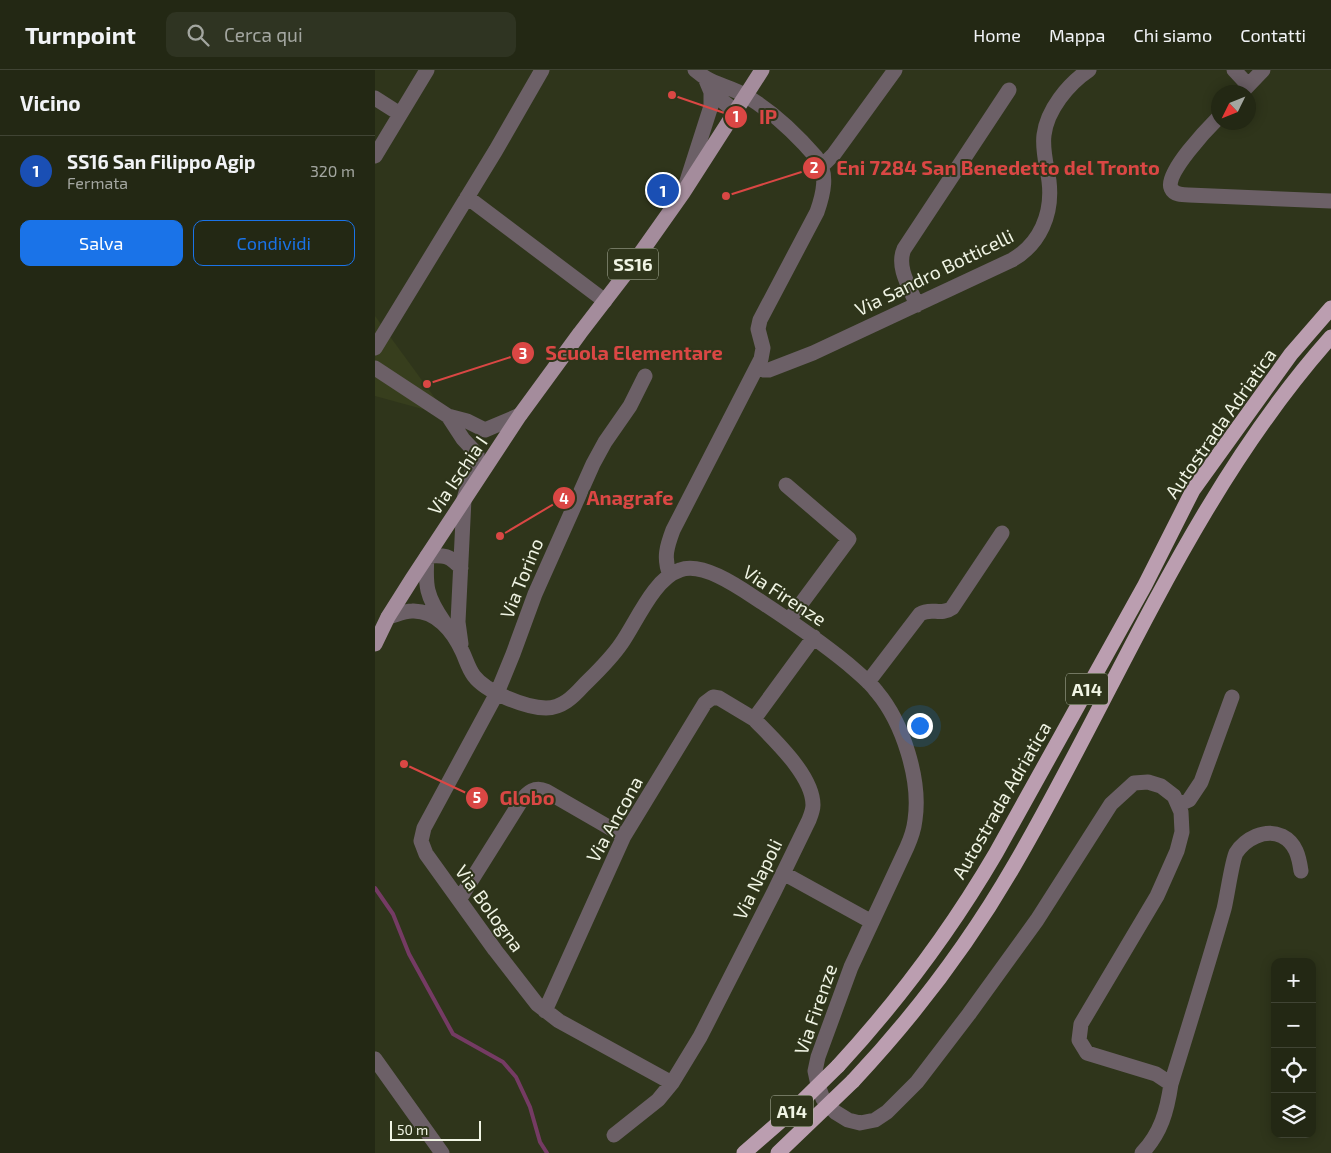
<!DOCTYPE html>
<html lang="it">
<head>
<meta charset="utf-8">
<style>
  :root { --surface:#232814; --page:#2f3422; --text:#f1f3f6; --muted:#a3a6a0; --line:#404434; --accent:#1a73e8 }
  body { margin:0; font-family:"Exo 2",sans-serif; background:var(--page); color:var(--text) }
  .controls { position:absolute; right:15px; bottom:15px; display:grid; overflow:hidden; border-radius:10px; box-shadow:0 2px 12px #0003 }
  .controls button { width:45px; height:45px; display:grid; place-items:center; padding:0; border:0; border-bottom:1px solid var(--line); background:var(--surface); color:var(--text); font:25px sans-serif }
  .compass { position:absolute; left:836px; top:15px; width:45px; height:45px; border-radius:50%; background:var(--surface); box-shadow:0 2px 12px #0003; rotate:227deg }
  .scale { position:absolute; left:15px; bottom:12px; width:91px; box-sizing:border-box; padding-left:5px; border:2px solid #f0f4e4; border-top:0; font-size:14px; line-height:18px; white-space:nowrap; color:#f0f4e4; -webkit-text-stroke:4px #2f351b; paint-order:stroke }
  .you { position:absolute; left:544px; top:655px; width:18px; height:18px; margin:-12px; border:4px solid #fff; border-radius:50%; background:#1a73e8; box-shadow:0 0 0 8px #1a73e833 }
  .badge { display:grid; place-items:center; width:32px; height:32px; border-radius:50%; background:var(--accent); color:#fff; font-size:16px; font-weight:700 }
  .pin { position:absolute; translate:-50% -50%; border:2px solid #fff; box-shadow:0 1px 5px #0006 }
  .list { margin:0; padding:0; list-style:none }
  h2 { display:flex; justify-content:space-between; align-items:center; height:65px; margin:0; padding:0 20px; font-size:21px }
  h2 small { font-size:16px; font-weight:400; color:var(--muted) }
  .list li { display:grid; grid-template-columns:32px 1fr auto; gap:15px; align-items:center; box-sizing:border-box; height:70px; padding:0 20px; border-top:1px solid var(--line) }
  .list b { display:block; font-size:19px; white-space:nowrap }
  .list p { margin:0; font-size:16px; white-space:nowrap; color:var(--muted) }
  .list em { font-size:16px; font-style:normal; color:var(--muted) }
  .actions { display:flex; gap:10px; padding:15px 20px }
  .actions a { flex:1; padding:11px 0; border:1px solid var(--accent); border-radius:10px; text-align:center; font-size:18px; color:var(--accent) }
  .actions .main { background:var(--accent); color:#fff }
  .icon { flex:none; width:28px; height:28px; fill:none; stroke:currentColor; stroke-width:2; stroke-linecap:round; stroke-linejoin:round }
  .map { position:relative; flex:none; width:956px; height:1083px; overflow:hidden }
  header { display:flex; align-items:center; gap:30px; box-sizing:border-box; height:70px; padding:0 25px; background:var(--surface); border-bottom:1px solid var(--line) }
  header strong { font-size:24px }
  nav { display:flex; gap:28px; margin-inline-start:auto; font-size:18px }
  .search { width:350px; height:45px; background:var(--page); display:flex; align-items:center; gap:12px; box-sizing:border-box; padding:0 18px; border-radius:10px; color:var(--muted); font-size:19px }
  main { display:flex }
  aside { flex:1; background:var(--surface) }
  .map>svg:first-child { display:block }
  .built { fill:#373e1d }
  .lines { fill:none; stroke-linecap:round; stroke-linejoin:round }
  .stream { stroke:#753b64; stroke-width:4 }
  .minor { stroke:#6c6067; stroke-width:15 }
  .major { stroke:#a48c9c; stroke-width:15 }
  .highway { stroke:#bb9eb0; stroke-width:15 }
  .highway-bridge { stroke:#bb9eb0; stroke-width:15 }
  .labels { text-anchor:middle; dominant-baseline:central; stroke-width:4; stroke-linejoin:round; paint-order:stroke }
  .shield { fill:#2f351b; stroke:#b6bba8; stroke-width:1 }
  .shield-label { font-size:18px; font-weight:bold; fill:#f0f4e4 }
  .street-label { font-size:19px; fill:#f0f4e4; stroke:#2f351b }
  .leader { fill:none; stroke:#da4744; stroke-width:2 }
  .callout-dot { fill:#da4744; stroke:#2f351b; stroke-width:2 }
  .mark-label { font-size:15px; text-anchor:middle; font-weight:bold; fill:#fff }
  .callout-label { font-size:20px; text-anchor:middle; font-weight:bold; fill:#da4744; stroke:#2f351b; stroke-width:4; stroke-linejoin:round; paint-order:stroke }
</style>
</head>
<body>
<header>
<strong>Turnpoint</strong>
<div class="search"><svg class="icon" aria-label="search" viewBox="0 0 24 24"><circle cx="10" cy="10" r="6"/><path d="M15 15l6 6"/></svg>Cerca qui</div>
<nav><a>Home</a><a>Mappa</a><a>Chi siamo</a><a>Contatti</a></nav>
</header>
<main>
<aside>
<h2>Vicino<small></small></h2>
<ul class="list">
<li><span class="badge" style="background:#1a4fb4">1</span><div><b>SS16 San Filippo Agip</b><p>Fermata</p></div><em>320 m</em></li>
</ul>
<div class="actions"><a class="main">Salva</a><a>Condividi</a></div>
</aside>
<div class="map">
<svg width="956" height="1083" viewBox="0 0 956 1083">
  <rect width="100%" height="100%" fill="#2f351b"/>
  <path class="built" d="M0,246L73,346L0,326Z"/>
  <g class="lines">
    <path class="stream" d="M0,818L18,844L34,884L78,964L128,992L141,1007L155,1037L165,1072L172,1083"/>
    <path class="minor" d="M859,0L873,15
      M336,22L360,41
      M867,22L888,0
      M0,28L25,44
      M844,47C834,57 789,104 796,118C799,125 807,125 814,125L956,131
      M0,86L52,0
      M447,96L459,84L520,0
      M311,114L336,36V22L331,10
      M92,127L230,231
      M542,235C535,218 521,197 529,179L634,20
      M0,278L121,80L167,0
      M382,297L389,300H394L438,283L637,190C665,174 678,144 674,111C672,97 667,80 669,65C672,40 693,14 714,0
      M0,298L73,346L92,351L110,360L145,345
      M270,306L255,336L230,372L218,394L160,524L138,584L122,623L49,758L46,771L51,784L120,880L162,934L184,951L297,1013
      M73,346L88,369L102,384L89,429L83,552L86,574
      M411,415L474,469L414,550
      M295,505C288,488 292,476 298,460L386,289L388,278L383,259L385,250L442,142C448,125 454,103 441,87C422,65 397,41 371,26C353,15 338,16 320,0
      M13,547C21,545 29,541 37,541C61,540 78,561 87,581C91,589 93,598 99,606C111,622 151,638 171,638C187,638 198,627 208,616C221,603 235,590 246,574C261,553 279,508 305,500C329,491 368,520 388,533C417,552 446,572 473,594C483,603 494,611 502,622C528,653 546,710 540,750C539,759 536,768 532,777L476,897L443,987L440,1001L443,1015L448,1029L460,1042L473,1050L485,1053L500,1050L512,1042L542,1012L594,944L662,850L736,734L759,713L773,712L786,716L799,726L806,742L807,762L802,781L782,826L706,954L704,970L712,983L781,1004L796,1014C792,1041 786,1063 767,1083
      M69,552C51,526 50,516 52,486C70,485 74,485 86,498
      M493,612L545,544C556,537 566,546 577,538L627,463
      M803,735L814,730L826,712L857,627
      M408,803L497,852
      M84,830L146,731C153,722 160,716 171,721L249,766
      M170,941L249,766L330,633L338,627L344,628L379,649
      M0,989L67,1083
      M796,1014C814,956 832,898 849,839C852,827 857,791 861,783C870,769 890,758 907,766C921,773 924,787 926,801
      M239,1065L283,1030L297,1013L325,967L399,822L434,750C436,745 438,740 438,735C438,705 398,669 379,649L439,567"/>
    <path class="major" d="M0,574L13,547L37,509L145,345L205,263L255,198L308,123L387,0"/>
    <path class="highway" d="M463,996C523,931 576,860 621,783L770,515L818,420L916,284L956,238
      M478,1011C540,945 595,872 640,794C743,617 818,422 956,267"/>
    <path class="highway-bridge" d="M369,1083L416,1042L463,996
      M403,1083L478,1011"/>
  </g>
  <g class="labels">
    <g class="shield">
      <rect x="233" y="178.5" width="50" height="31" rx="4"/>
      <rect x="691" y="603.5" width="42" height="31" rx="4"/>
      <rect x="396" y="1025.5" width="42" height="31" rx="4"/>
    </g>
    <g class="shield-label">
      <text x="258" y="194">SS16</text>
      <text x="712" y="619">A14</text>
      <text x="417" y="1041">A14</text>
    </g>
    <g class="street-label">
      <text transform="translate(559 202) rotate(-26)">Via Sandro Botticelli</text>
      <text transform="translate(845 353) rotate(-55)">Autostrada Adriatica</text>
      <text transform="translate(82 405) rotate(-56)">Via Ischia I</text>
      <text transform="translate(146 508) rotate(-68)">Via Torino</text>
      <text transform="translate(410 525) rotate(33)">Via Firenze</text>
      <text transform="translate(626 730) rotate(-60)">Autostrada Adriatica</text>
      <text transform="translate(239 749) rotate(-61)">Via Ancona</text>
      <text transform="translate(382 809) rotate(-64)">Via Napoli</text>
      <text transform="translate(115 838) rotate(54)">Via Bologna</text>
      <text transform="translate(440 939) rotate(-71)">Via Firenze</text>
    </g>
  </g>
  <path class="leader" d="M297 25L361 47M351 126L439 98M52 314L148 283M125 466L189 428M29 694L102 728"/>
  <g class="callout-dot">
    <circle cx="297" cy="25" r="5"/>
    <circle cx="351" cy="126" r="5"/>
    <circle cx="52" cy="314" r="5"/>
    <circle cx="125" cy="466" r="5"/>
    <circle cx="29" cy="694" r="5"/>
    <circle cx="361" cy="47" r="12"/>
    <circle cx="439" cy="98" r="12"/>
    <circle cx="148" cy="283" r="12"/>
    <circle cx="189" cy="428" r="12"/>
    <circle cx="102" cy="728" r="12"/>
  </g>
  <g class="mark-label">
    <text x="361" y="52">1</text>
    <text x="439" y="103">2</text>
    <text x="148" y="289">3</text>
    <text x="189" y="434">4</text>
    <text x="102" y="733">5</text>
  </g>
  <g class="callout-label">
    <text x="393" y="54">IP</text>
    <text x="623" y="105">Eni 7284 San Benedetto del Tronto</text>
    <text x="259" y="290">Scuola Elementare</text>
    <text x="255" y="435">Anagrafe</text>
    <text x="152" y="735">Globo</text>
  </g>
</svg>
<div class="controls">
<button>+</button>
<button>−</button>
<button><svg class="icon" aria-label="locate" viewBox="0 0 24 24"><circle cx="12" cy="12" r="6"/><path d="M12 2v4M12 18v4M2 12h4M18 12h4"/></svg></button>
<button><svg class="icon" aria-label="layers" viewBox="0 0 24 24"><path d="M12 4l9 5-9 5-9-5zM3 14l9 5 9-5"/></svg></button>
</div>
<svg class="compass" viewBox="-18 -18 36 36"><path d="M0-13l5 13h-10z" fill="#e53935"/><path d="M0 13l5-13h-10z" fill="#a3a6a0"/></svg>
<div class="scale">50 m</div>
<div class="you"></div>
<div class="pin badge" style="left:288px;top:120px;background:#1a4fb4">1</div>
</div>
</main>
</body>
</html>
